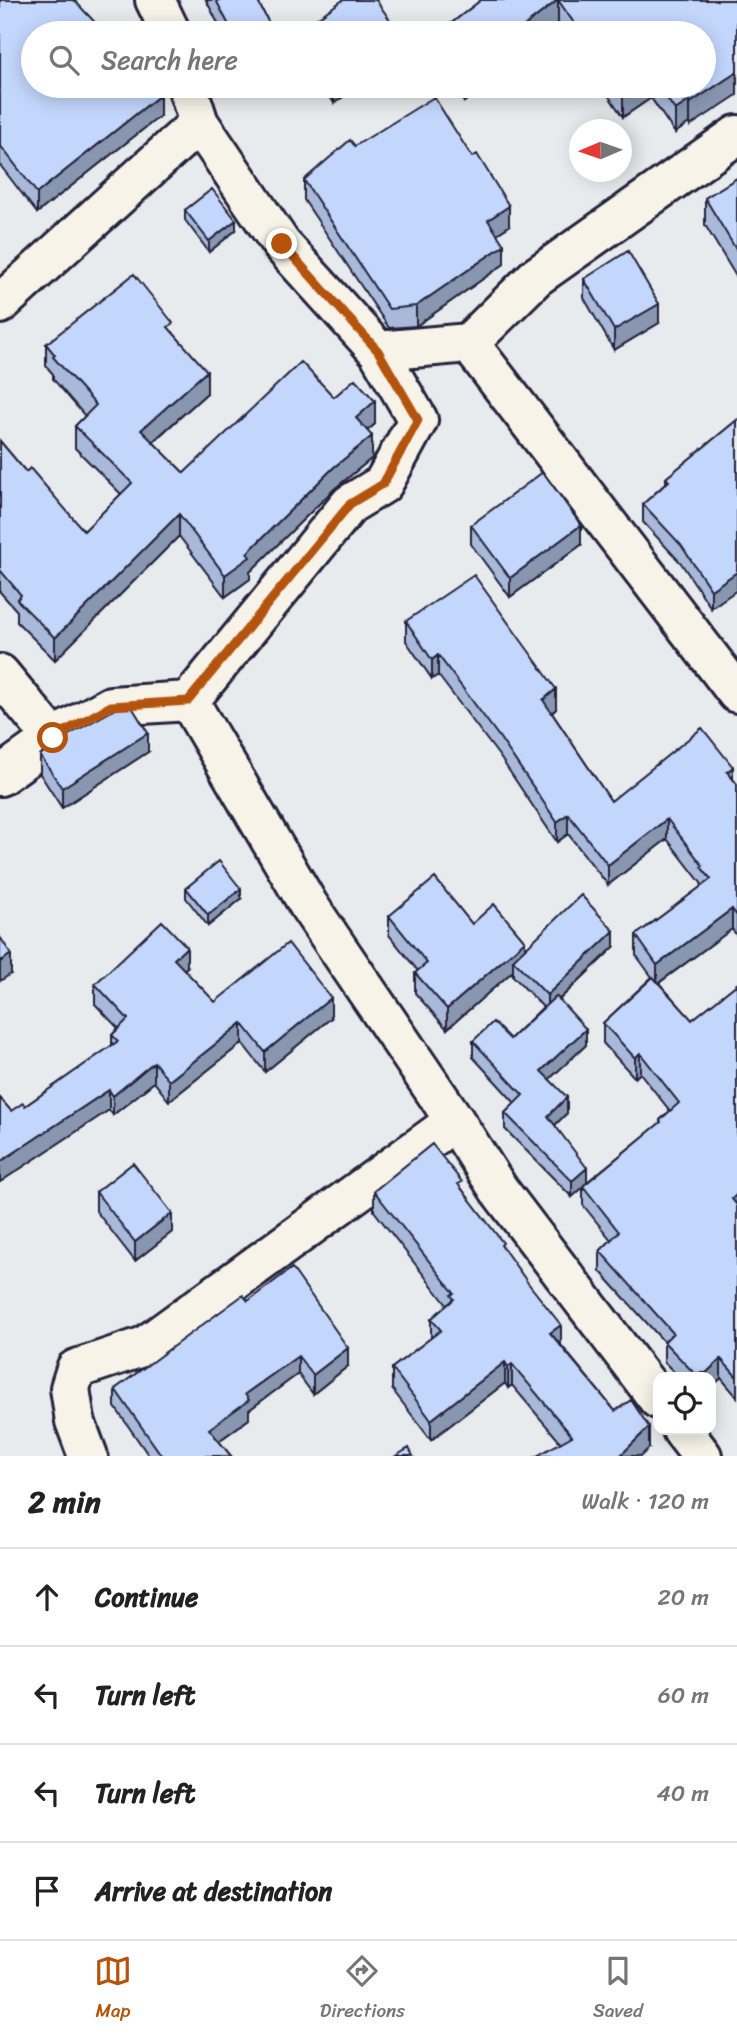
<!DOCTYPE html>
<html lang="en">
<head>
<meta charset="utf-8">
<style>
  :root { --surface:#fff; --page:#f6f6f6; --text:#222; --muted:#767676; --line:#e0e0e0; --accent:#b45309 }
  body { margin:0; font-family:Sriracha,sans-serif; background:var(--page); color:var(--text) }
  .controls { position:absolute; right:21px; bottom:21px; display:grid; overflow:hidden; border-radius:14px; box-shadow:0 4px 18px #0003 }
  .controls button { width:63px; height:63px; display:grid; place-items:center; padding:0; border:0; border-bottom:2px solid var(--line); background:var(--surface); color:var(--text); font:35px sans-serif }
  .compass { position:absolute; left:569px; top:119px; width:63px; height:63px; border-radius:50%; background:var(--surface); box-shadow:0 4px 18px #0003; rotate:268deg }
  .stop { position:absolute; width:21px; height:21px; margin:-16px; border:5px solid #b45309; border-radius:50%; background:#fff }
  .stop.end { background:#b45309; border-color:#fff; box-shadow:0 2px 7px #0008 }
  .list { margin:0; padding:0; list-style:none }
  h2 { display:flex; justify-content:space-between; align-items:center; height:91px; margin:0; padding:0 28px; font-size:30px }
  h2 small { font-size:23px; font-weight:400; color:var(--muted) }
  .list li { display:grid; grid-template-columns:46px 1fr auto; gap:21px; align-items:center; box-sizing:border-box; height:98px; padding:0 28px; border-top:2px solid var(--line) }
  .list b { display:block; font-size:26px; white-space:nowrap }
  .list em { font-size:23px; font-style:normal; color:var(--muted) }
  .icon { flex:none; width:38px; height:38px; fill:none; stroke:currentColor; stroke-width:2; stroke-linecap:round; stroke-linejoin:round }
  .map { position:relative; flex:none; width:737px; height:1456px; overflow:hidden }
  .search { position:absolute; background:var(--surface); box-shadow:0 4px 18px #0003; left:21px; right:21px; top:21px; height:77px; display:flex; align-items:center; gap:18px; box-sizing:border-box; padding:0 24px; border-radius:38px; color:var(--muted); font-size:26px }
  .sheet { height:483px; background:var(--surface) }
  nav { display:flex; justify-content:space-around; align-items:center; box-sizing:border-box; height:98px; border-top:2px solid var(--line); background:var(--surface); font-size:19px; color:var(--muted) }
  nav a { display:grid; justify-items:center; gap:4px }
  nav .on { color:var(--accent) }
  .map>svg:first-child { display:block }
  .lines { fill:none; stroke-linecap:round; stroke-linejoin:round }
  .minor-casing { stroke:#22223b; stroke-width:44 }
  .minor { stroke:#f7f3e8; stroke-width:38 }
  .wall { fill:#a8b9d9; stroke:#22223b; stroke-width:2 }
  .shaded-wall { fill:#8896b0; stroke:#22223b; stroke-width:2 }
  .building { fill:#c3d7fc; stroke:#22223b; stroke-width:2 }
  .route { stroke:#b45309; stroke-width:9 }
</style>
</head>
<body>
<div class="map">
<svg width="737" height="1456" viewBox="0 0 737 1456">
  <rect width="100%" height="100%" fill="#e7ebee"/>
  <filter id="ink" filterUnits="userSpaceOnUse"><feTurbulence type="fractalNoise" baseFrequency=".0143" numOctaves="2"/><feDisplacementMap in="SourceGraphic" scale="14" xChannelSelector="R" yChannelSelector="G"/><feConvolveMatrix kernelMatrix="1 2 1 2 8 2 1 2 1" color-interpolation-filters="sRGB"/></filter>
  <g filter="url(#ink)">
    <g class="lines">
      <defs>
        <path id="minor" d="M155,0L171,33
          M187,86L199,123L281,244L378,351L469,343L737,693
          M0,304L199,123
          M469,343L536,277L737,135
          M0,674L53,738
          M189,701L309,906L455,1121L499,1190L658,1399
          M0,776L53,738L111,706L189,701L350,504L383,484L418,420L378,351
          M682,1430L702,1456
          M88,1456L75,1421L70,1388L76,1369L145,1346L455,1121"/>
      </defs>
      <use href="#minor" class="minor-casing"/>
      <use href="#minor" class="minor"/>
    </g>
    <path class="wall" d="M0,0L160,116L37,213L0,165Z
      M206,0H257L274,33H223Z
      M481,0H735L690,126L689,123L675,133L651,98L623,117L602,86H704V33H565L558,23L545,33H439Z
      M323,86H359L334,103Z
      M451,86H485L464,102Z
      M355,146L509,226L497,234L504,264L416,326L389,328L304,200V180Z
      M737,178V278L705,225V198Z
      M185,210L236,230L209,252L185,220Z
      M584,279L659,323L614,350L584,298Z
      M173,332L207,393L153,442L184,473L334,397L375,424L367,431L372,458L333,490L250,572V579L225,597L179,536L55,660L17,622V611L0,592V441L26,472L84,531L121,494L75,448V426L85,416L53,379V374L46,366V344Z
      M737,420L711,608L681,563L643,522V504L666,483V478Z
      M471,525L581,545L510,597L471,544Z
      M406,621L556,709L552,713L611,801L733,779L737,784V936L732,929L659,983L692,1020L737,984V1397L721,1378L711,1388V1377H679L664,1362V1342L600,1271V1251L611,1240L583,1205V1187L572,1197L505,1129V1113L515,1103L473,1057V1041L510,1039L543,1007L513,976V971L447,1029L415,993V973L418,971L389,935V916L472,924L525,949L614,947L559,1000L586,1045L549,1079L567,1113L555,1125L587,1182L660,1123V1120L670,1111L640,1073L635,1078L603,1043V1023L652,977L636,955V935L702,886L701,883L667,839L608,885L568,834L557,842L500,757L438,675L432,679L406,641Z
      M148,752L62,808L40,774V755Z
      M186,888L241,899L208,926L186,898Z
      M187,967L184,970L215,1002L331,1018L265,1072L242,1043L169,1101L154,1082L113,1115L109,1110L0,1182V1098L11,1111L25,1106L112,1046V1035L118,1028L95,1004V984Z
      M462,1189L503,1248L561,1345L615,1411L649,1448L560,1442L512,1385L508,1388L505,1383L431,1440L392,1389V1368L431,1338V1319L447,1305L374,1211V1191Z
      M96,1192L172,1232L135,1261L96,1211Z
      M248,1301L348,1366L313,1394L298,1374L249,1410V1419L219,1441L231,1456H149L115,1407V1389Z"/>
    <path class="shaded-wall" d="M558,0V23L545,33H515Z
      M737,72V95L690,126V103Z
      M334,86H359L334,103Z
      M464,86H485L464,102Z
      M636,86H651V98L623,117V94Z
      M160,95V116L37,213V193Z
      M689,101V123L675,133V110Z
      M509,206V226L488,240V220Z
      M236,220V230L209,252V241Z
      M504,245V264L416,326V306Z
      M659,304V323L614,350V330Z
      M207,371V393L141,452V430Z
      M375,401V424L356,440V418Z
      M372,436V458L333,490L250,572V579L225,597V575L333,468Z
      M179,514V536L55,660V638Z
      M581,525V545L510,597V578Z
      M737,572V590L711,608V590Z
      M438,655V675L432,679V660Z
      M556,689V709L543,720V700Z
      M148,733V752L62,808V788Z
      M733,767V787L727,772Z
      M568,814V834L557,842V822Z
      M667,819V839L608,885V865Z
      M241,889V899L208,926V915Z
      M732,909V929L657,984V965Z
      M614,931V947L547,1011V995Z
      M525,941V961L513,960V971L447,1029V1009Z
      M187,947V967L174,979V959Z
      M11,954V974L0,981V962Z
      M331,998V1018L265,1072V1052Z
      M242,1023V1043L169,1101V1081Z
      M586,1029V1045L541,1087V1071Z
      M640,1053V1073L635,1078V1058Z
      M154,1062V1082L113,1115V1096Z
      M109,1090V1110L0,1182V1162Z
      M567,1097V1113L548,1132V1116Z
      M587,1168V1184L572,1197V1181Z
      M737,1194V1214L732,1199Z
      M172,1213V1232L135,1261V1242Z
      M561,1325V1345L550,1333Z
      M348,1348V1366L313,1394V1375Z
      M298,1356V1374L249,1410V1419L209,1448V1429L245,1394Z
      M721,1359V1378L711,1388V1377H706V1373Z
      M505,1362V1383L431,1440V1420Z
      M512,1364V1385L508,1388V1367Z
      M649,1427V1448L641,1456H620Z"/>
    <path class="building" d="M0,0H74L105,33H33V86H153L160,95L37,193L0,145Z
      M216,0H257L274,33H233Z
      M343,0H376L399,33H301L299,31Z
      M481,0H735L737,4V72L690,103L689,101L675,110L658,86H704V33H581L558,0L515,33H439Z
      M617,86H636L623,94Z
      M434,97L472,157L477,154L509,206L488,220L504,245L416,306L389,309L304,180L350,140L355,146Z
      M737,178V251L705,198Z
      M212,189L236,220L209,241L185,210Z
      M628,251L659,304L614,330L584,279Z
      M134,274L173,323L168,327L207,371L141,430L184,473L301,362L334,397L355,379L375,401L356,418L372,436L333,468L247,553L250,557L225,575L179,514L55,638L17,600L21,595L0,570V441L26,472L30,468L84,531L132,483L75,426L96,405L53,357L55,355L46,344Z
      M737,420V572L711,590L681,545L643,504L669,481L666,478Z
      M543,472L581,525L510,578L471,525Z
      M474,575L556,689L543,700L611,801L702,728L733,767L727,772L737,784V916L732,909L657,965L636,935L711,879L701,867L703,866L667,819L608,865L568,814L557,822L500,738L438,655L432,660L406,621Z
      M132,707L148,733L62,788L40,755L65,737L117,708Z
      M219,861L241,889L208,915L186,888Z
      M435,878L472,924L494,904L525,941L447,1009L415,973L427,963L389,916Z
      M581,895L614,931L547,995L513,960Z
      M162,921L187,947L174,959L215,1002L288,943L331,998L265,1052L242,1023L169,1081L154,1062L113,1096L109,1090L0,1162V1098L11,1111L23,1103L25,1106L118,1041L112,1035L128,1019L95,984Z
      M0,937L11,954L0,962Z
      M653,977L692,1020L737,984V1194L732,1199L737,1205V1377L721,1359L706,1373H694L664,1342L673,1333L600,1251L619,1232L583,1186L661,1122L660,1120L679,1103L640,1053L635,1058L603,1023Z
      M556,996L586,1029L541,1071L567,1097L548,1116L587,1168L572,1181L505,1113L523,1095L473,1041L493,1022L510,1039Z
      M432,1144L462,1182L458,1184L503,1243L501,1245L528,1283L561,1325L550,1333L615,1411L631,1400L649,1427L620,1456H537L572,1436L512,1364L508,1367L505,1362L431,1420L392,1368L441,1330L431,1319L454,1299L451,1295L454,1293L374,1191Z
      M133,1163L172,1213L135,1242L96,1192Z
      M292,1268L348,1348L313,1375L298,1356L245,1394L249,1400L209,1429L231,1456H162L115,1389L243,1295L248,1301Z
      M409,1448L413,1456H396Z"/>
  </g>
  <g class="lines" filter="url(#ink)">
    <path class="route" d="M53,738L111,706L188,701L350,504L383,484L418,420L378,351L282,244"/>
  </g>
</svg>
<div class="controls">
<button><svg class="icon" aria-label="locate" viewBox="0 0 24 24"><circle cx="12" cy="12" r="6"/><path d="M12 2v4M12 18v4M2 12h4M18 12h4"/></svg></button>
</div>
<svg class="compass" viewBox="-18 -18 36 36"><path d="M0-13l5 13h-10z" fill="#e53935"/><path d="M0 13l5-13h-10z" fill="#767676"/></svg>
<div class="stop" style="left:53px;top:738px"></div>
<div class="stop end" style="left:282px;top:244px"></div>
<div class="search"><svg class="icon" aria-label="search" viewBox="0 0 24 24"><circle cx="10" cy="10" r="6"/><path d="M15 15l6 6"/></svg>Search here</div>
</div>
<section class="sheet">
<h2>2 min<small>Walk · 120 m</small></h2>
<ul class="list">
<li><svg class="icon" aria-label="ahead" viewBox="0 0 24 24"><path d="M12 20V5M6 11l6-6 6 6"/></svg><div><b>Continue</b></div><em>20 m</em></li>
<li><svg class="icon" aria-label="left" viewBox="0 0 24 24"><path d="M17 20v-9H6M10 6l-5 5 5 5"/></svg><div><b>Turn left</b></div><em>60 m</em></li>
<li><svg class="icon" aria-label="left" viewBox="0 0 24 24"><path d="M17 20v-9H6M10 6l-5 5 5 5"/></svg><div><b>Turn left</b></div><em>40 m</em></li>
<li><svg class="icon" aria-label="arrive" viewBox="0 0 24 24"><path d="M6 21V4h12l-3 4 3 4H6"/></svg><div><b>Arrive at destination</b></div></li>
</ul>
</section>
<nav>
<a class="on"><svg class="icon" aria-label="map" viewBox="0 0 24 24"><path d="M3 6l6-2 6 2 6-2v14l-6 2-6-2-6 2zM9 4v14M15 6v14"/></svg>Map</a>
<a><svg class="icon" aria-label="directions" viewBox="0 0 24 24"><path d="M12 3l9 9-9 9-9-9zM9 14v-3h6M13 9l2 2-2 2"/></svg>Directions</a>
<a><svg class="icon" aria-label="saved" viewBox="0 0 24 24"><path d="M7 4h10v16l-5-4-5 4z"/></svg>Saved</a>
</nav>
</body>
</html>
